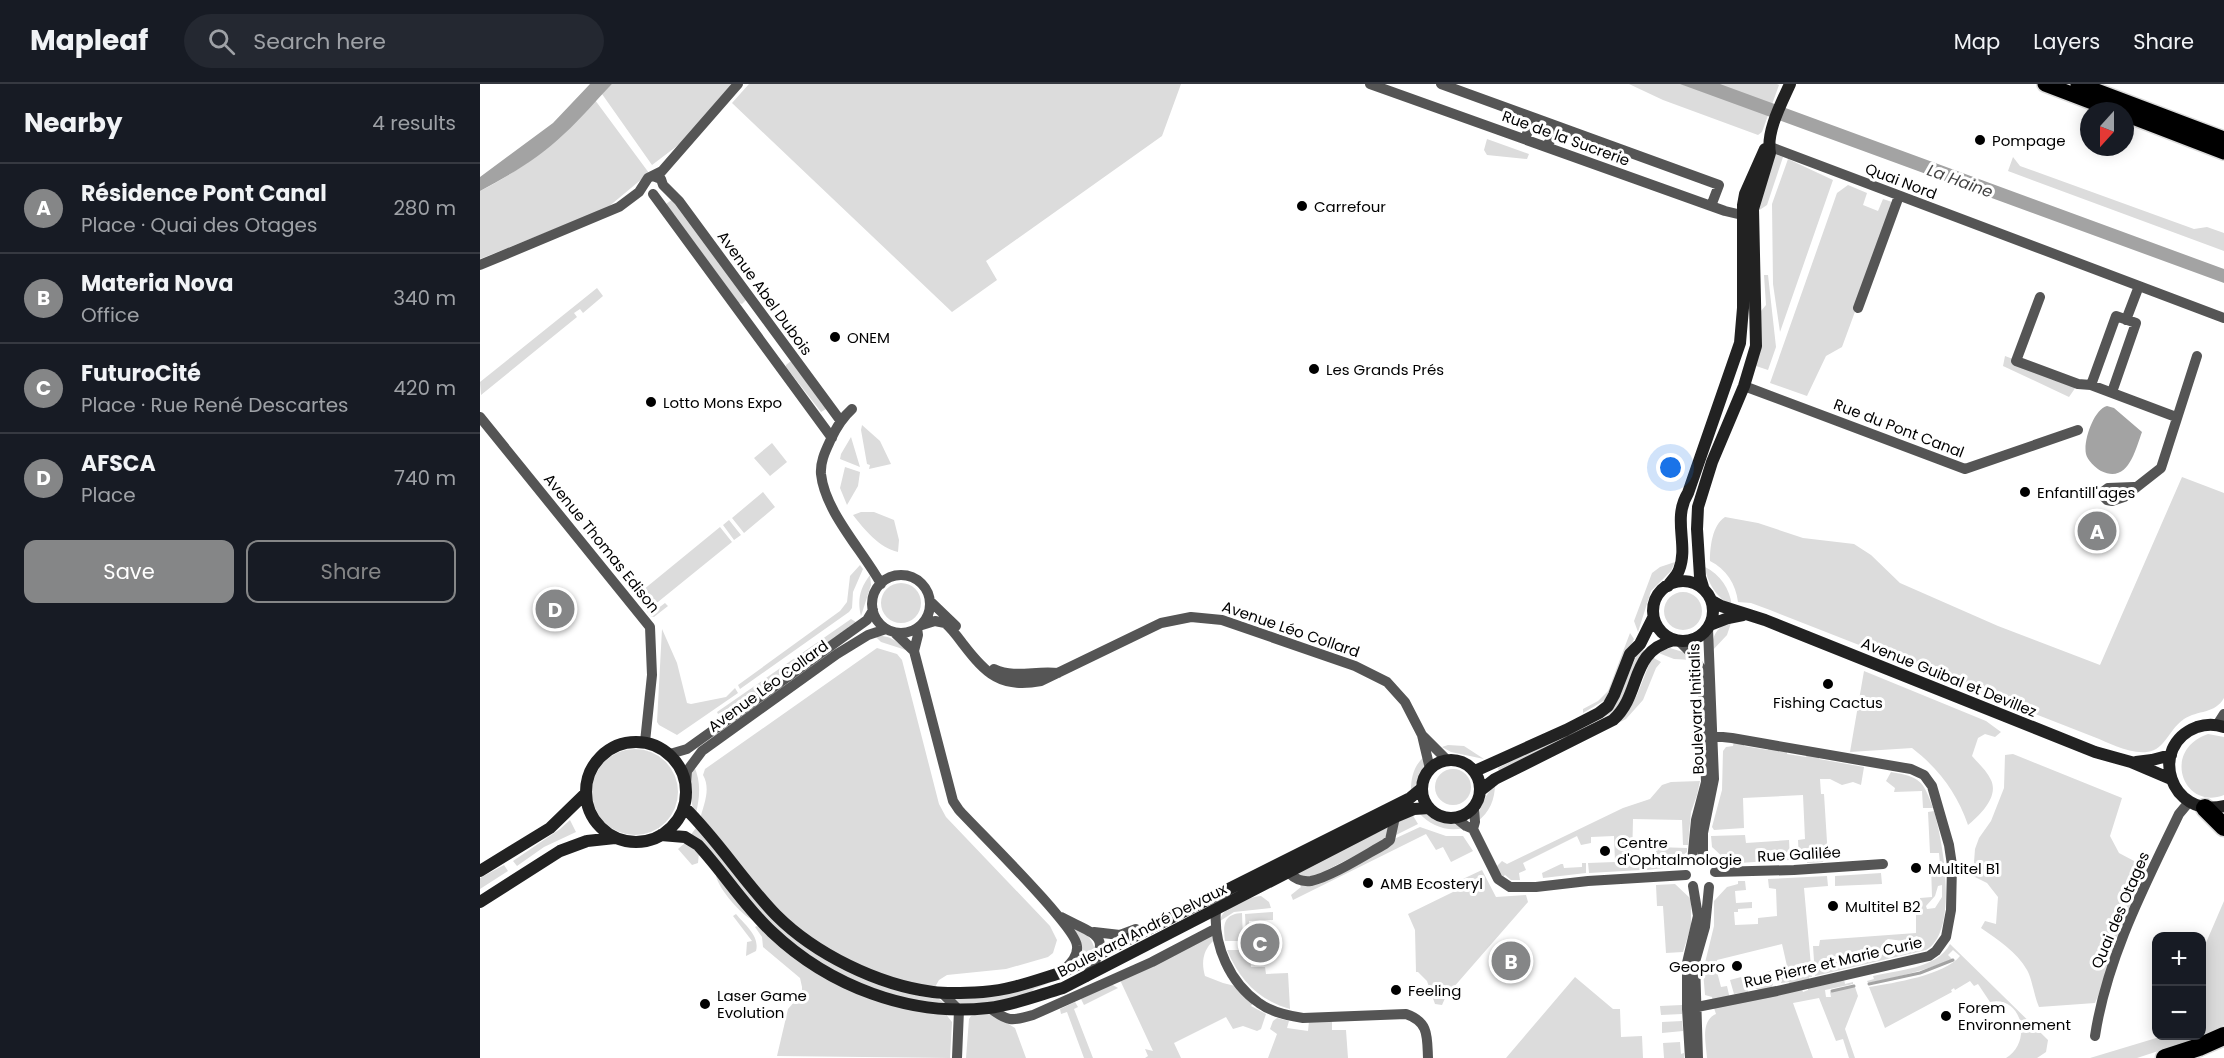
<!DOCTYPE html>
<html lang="en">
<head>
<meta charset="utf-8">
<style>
  :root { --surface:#171b24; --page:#242831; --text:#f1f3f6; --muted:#9ea1a6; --line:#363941; --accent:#858687 }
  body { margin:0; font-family:Poppins,sans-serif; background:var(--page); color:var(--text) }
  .controls { position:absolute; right:18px; bottom:18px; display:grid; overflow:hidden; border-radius:12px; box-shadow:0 3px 15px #0003 }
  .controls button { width:54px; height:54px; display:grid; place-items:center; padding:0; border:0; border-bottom:2px solid var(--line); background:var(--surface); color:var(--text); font:30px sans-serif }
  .compass { position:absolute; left:1600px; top:18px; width:54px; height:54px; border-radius:50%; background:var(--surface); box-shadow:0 3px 15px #0003; rotate:201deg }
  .you { position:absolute; left:1191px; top:384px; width:21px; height:21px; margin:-15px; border:4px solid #fff; border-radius:50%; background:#1a73e8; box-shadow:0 0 0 9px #1a73e833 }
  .badge { display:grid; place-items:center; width:39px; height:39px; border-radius:50%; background:var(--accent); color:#fff; font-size:20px; font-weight:700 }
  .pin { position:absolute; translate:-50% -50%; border:3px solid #fff; box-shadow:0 2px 6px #0006 }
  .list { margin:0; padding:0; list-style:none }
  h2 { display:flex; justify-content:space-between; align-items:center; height:78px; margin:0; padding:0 24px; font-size:26px }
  h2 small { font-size:20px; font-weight:400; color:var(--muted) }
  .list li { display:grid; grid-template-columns:39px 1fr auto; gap:18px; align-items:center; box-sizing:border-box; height:90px; padding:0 24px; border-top:2px solid var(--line) }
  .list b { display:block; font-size:22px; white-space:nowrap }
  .list p { margin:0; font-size:20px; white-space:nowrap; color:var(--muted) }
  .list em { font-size:20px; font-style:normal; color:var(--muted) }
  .actions { display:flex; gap:12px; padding:18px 24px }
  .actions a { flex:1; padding:14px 0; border:2px solid var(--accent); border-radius:12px; text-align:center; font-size:21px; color:var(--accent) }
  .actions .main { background:var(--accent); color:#fff }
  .icon { flex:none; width:33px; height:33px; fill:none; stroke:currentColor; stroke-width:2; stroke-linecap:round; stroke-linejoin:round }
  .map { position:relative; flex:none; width:1744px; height:974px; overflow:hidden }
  header { display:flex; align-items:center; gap:36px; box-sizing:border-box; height:84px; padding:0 30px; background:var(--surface); border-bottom:2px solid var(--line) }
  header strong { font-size:28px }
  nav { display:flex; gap:33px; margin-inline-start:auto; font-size:21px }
  .search { width:420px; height:54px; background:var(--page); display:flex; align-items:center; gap:15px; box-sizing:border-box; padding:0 21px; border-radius:33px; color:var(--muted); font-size:22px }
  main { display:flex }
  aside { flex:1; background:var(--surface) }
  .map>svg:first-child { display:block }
  .green { fill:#dcdcdc; fill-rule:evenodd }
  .water { fill:#a3a3a3 }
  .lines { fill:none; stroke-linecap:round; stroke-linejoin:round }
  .stream { stroke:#a3a3a3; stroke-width:3 }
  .primary-casing { stroke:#dbdbdb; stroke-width:18 }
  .highway-casing { stroke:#dbdbdb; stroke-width:21 }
  .street { stroke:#555; stroke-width:10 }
  .secondary { stroke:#222; stroke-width:12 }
  .primary { stroke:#000; stroke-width:15 }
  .highway { stroke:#000; stroke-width:18 }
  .poi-dot { fill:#000; stroke:#fff; stroke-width:2 }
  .labels { text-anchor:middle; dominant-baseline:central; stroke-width:6; stroke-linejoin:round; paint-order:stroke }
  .street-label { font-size:15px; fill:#000; stroke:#fff }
  .poi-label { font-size:15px; fill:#000; stroke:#fff; text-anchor:start }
  .water-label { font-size:16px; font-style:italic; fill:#444; stroke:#fff }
</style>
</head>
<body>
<header>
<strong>Mapleaf</strong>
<div class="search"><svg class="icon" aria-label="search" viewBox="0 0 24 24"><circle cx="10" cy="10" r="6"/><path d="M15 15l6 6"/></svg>Search here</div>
<nav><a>Map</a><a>Layers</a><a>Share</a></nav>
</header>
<main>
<aside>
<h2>Nearby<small>4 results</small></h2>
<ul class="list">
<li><span class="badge">A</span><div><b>Résidence Pont Canal</b><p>Place · Quai des Otages</p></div><em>280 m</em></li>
<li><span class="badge">B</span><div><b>Materia Nova</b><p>Office</p></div><em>340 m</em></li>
<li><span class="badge">C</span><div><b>FuturoCité</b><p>Place · Rue René Descartes</p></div><em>420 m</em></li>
<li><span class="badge">D</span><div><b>AFSCA</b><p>Place</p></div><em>740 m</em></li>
</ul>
<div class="actions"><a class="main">Save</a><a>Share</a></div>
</aside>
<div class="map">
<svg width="1744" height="974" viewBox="0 0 1744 974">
  <rect width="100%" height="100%" fill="#fff"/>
  <path class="green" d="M132,0H254L201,59L172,81L122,10Z
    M269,0H701L682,52L506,177L517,196L472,228L252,19Z
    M1149,0H1297L1299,1L1282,48L1278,51L1183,16Z
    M115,16L169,89L127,124L0,175V107C49,82 78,57 115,16Z
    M1007,55L1049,70L1047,75L1007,71L1004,66Z
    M1294,70L1303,73L1287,121L1278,127Z
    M1533,73L1540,82L1714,145L1727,143L1744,149V167L1528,87Z
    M1308,75L1353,96L1300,248L1293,200L1292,120Z
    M1368,101L1387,109L1383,121L1398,127L1403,115L1415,119L1362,263L1346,272L1327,312L1290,299L1357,109Z
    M193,115L266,216L262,220L259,219L186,120Z
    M1284,191H1288L1296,263L1288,286L1276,282L1281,262V227L1286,221Z
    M117,204L123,212L103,229L100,225L94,229L97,233L1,311L0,298Z
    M1525,272L1598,300L1589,313L1523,282Z
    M311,277L346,325L341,328L306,283V281Z
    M382,341L400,357L411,380L389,385L390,381L387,380L381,346Z
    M371,353L380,383L360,375L361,370Z
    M292,359L307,378L290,392L274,374Z
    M365,383L380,388L378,402L367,421L360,404Z
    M1702,393L1744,409V614C1735,630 1718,626 1704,635C1695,641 1690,651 1683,659C1666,680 1633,660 1614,653L1290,526L1271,519L1258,518C1256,500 1246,485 1230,477C1230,464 1232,441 1245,433L1278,439L1323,454L1374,460L1391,471L1420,499L1518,542L1620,581Z
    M283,408L295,423L264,449L252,434Z
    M381,428H394L414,436L419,456L418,468C399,464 384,445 373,431Z
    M249,436L261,451L254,456L243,441Z
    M240,443L252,458L173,522L162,508L163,506Z
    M1195,478L1191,487L1171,507L1158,548L1154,537L1172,489L1180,483Z
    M380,481L383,485L373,508L372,524L369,528L260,605L258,601L360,527L367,518L370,492Z
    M1225,483C1240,490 1250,505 1252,522C1238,515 1227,499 1225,483Z
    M390,491L391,501L381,532C377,516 380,504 390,491Z
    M401 519a20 20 0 1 1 40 0a20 20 0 1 1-40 0Z
    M1184 527a19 19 0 1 1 38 0a19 19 0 1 1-38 0Z
    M161,512L173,528L185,519L188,522L174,533L170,532L162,520Z
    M371,535L376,538L267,618L254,621L238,630L237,628Z
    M1252,536L1247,551L1231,568C1233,550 1236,544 1252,536Z
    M182,545L197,579L207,619L211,620L246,613L255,604L258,609L197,651L179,641L177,638Z
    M1150,549L1154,555L1125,616L1103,629V625L1118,617L1128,607Z
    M395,552C409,551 416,556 426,566L401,558Z
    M1160,563L1165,567L1147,611L1134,628L1019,687L1018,684L1119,633L1136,619Z
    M397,564L417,570L422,576L459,720L466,733L570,842L577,856L573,869L568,873L526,885L467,891L459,896L455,903L428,899L374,881L312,842L220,735C224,720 231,705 223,691L225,685Z
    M1190,564L1206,569L1213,576L1194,575L1176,568Z
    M1172,573L1181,578L1176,584L1163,616L1146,635L1023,697L1148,627L1157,611Z
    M1384,587L1506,637L1521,648L1515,653L1505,650L1498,654L1492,672C1498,679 1507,687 1511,696C1519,713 1500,731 1488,741C1477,709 1459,685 1432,664L1370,668Z
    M1728,650L1744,653V711C1703,727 1681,666 1728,650Z
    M1254,657L1264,659V662L1288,666L1289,663L1307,666V670L1326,673L1327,670L1339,672V675L1384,683L1381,701L1373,698L1362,701L1350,695H1340L1341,710H1344L1348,774H1344L1343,778L1327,779V775L1319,776L1318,756L1325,755L1323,711L1263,714L1264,744L1234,746L1232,743L1242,706L1243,667L1246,663L1253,662Z
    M968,661L984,662L1004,675L971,668L962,663Z
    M112 708a43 43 0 1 1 86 0a43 43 0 1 1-86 0Z
    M1533,670L1642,714L1630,752L1639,769L1671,786L1615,919L1559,923C1554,912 1552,894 1547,886C1537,868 1518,856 1501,844L1505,837L1516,840L1518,813L1507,799L1493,792L1495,765L1499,754L1511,737L1524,704L1525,671Z
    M945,672C945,685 940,697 931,706C931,693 934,681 945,672Z
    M214,682C221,697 220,713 216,729C208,718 210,694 214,682Z
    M955 703a18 18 0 1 1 36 0a18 18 0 1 1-36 0Z
    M1411,688C1440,693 1443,696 1453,724H1443L1442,707L1414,708L1415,704L1406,697Z
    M1220,697L1217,711L1211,728L1208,761H1203L1202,736L1153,735L1152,777L1161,779V786L1109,789L1108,779L1135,778L1134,752L1111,753V759L1101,761L1097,752L1043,779L1046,786L1039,789L1040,796H1031L1025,791L1023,793L1017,782L1022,777L1027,780L1143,724L1170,715L1182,701L1191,698Z
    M1015,700C1015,715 1010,728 997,738C999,724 1006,710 1015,700Z
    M1454,727C1463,758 1479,847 1446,866L1335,892L1333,862H1339L1340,856L1436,849V826L1440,825V814L1452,813L1451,781L1460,780L1459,769H1450L1448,728ZM1462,801V813L1455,824L1447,825L1446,822L1455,812L1458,802ZM1437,852L1440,856L1438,861C1427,864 1414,868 1404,861L1405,857L1408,855L1423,857Z
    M939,729H947L984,744C967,748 951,742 939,729Z
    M932,730L938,740L914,752L917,739Z
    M90,736L96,748L64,763L37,782L33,777L80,745Z
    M218,741L312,849L438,912L459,915L466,920H446L378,901L312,862L210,752Z
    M910,742L904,757L831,794H823L816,789Z
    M940,743L966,752H983L993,767L971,778L963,763L956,766L946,750L813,816L811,811L821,803L819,799Z
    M1265,751L1266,759L1309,756L1310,776L1258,779V777L1246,776L1232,763L1231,752Z
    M206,758L219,769L218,779L212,781L198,765Z
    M1176,763L1207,764V768L1198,775L1192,783L1167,786L1169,778L1176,777Z
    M1102,779H1106V789L1063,794L1062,789L1081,780H1083L1084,784L1102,783Z
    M24,781L28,787L0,805V794Z
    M1002,786L1016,813L1046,811L1048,818L966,912L962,921L955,920L947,897L938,888H936L935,846L928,830L973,808L970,801Z
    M1401,789L1402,800L1355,802V792Z
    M237,790L273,836C261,831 239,805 236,792Z
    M1347,792L1348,802L1324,804L1332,893H1329V897L1310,901L1309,898L1301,899L1297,884L1307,882L1302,860L1237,876L1236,884L1241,903L1247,902L1250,915L1233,918L1232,913L1225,911L1223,887L1234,842V817L1247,803L1258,800V797H1265L1266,806L1255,807L1256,819L1272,818V824L1258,825V828H1254L1255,841L1278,840V834L1297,832L1296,805L1289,804L1288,795Z
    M1195,800L1211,815V842L1203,868L1186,869L1183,822H1177L1176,801Z
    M781,812L789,818L791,824L754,828L740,837C742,822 768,813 781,812Z
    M1744,817V941L1724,952L1657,974H1610L1683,952H1722V868Z
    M793,828V836L769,837L770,850H766L765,830Z
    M762,829L763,857H745C743,842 743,830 762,829Z
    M256,830C265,841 280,852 276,867L266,872L267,858L272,857L253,832Z
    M591,841C604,849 614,853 615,869L595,879L601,860Z
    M277,842L285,845L331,883L465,929L472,938L470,974L297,972L308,925L322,909V903L320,894L283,863L282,853L275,843Z
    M732,851L734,856C723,866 721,878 725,892L743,899L755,902L773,919L771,922L786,930L781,945L777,947L763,942L753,945L746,933L694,959L701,974H665L668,972L665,965L673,967L640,896Z
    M1470,860L1568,956L1566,968L1557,974H1526C1553,958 1542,911 1510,918L1498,900L1494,902L1490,897L1475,906L1474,904L1471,906L1472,908L1405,944L1389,903C1414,899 1465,891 1480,872L1473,866L1468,871L1472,875C1445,887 1417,893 1388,899L1387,897L1394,895L1393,892C1417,886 1457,885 1470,860Z
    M747,866H770L771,883H785L786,890L808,889L810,925C778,916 760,896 747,866Z
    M1290,887L1293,900L1291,905L1279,906L1273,903L1272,892Z
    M1265,892L1268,908L1254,910L1250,896Z
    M1095,893L1133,925H1140L1141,953L1162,952L1163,974H1026Z
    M579,895L554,905L547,913L482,922L473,913Z
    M1364,895L1365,900L1373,898V900L1345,906L1346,913H1351L1350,908L1375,903L1378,912L1365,945L1375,974H1369L1363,955L1356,957L1339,914L1313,919L1333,974H1227C1226,959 1220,937 1236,930L1234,924L1322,905L1323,908L1328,906V903Z
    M631,900L638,904L604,921L601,915Z
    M595,918L598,923L594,925L613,974H604L587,928L581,930L580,925Z
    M1202,921V930L1181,931L1180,922Z
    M509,928L535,944L546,974H486L489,935L491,932Z
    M797,934L809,937L807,944L828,947L829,937L852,936V946H866L868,974H788L797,950L790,945L793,937Z
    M1202,937L1203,947L1182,949V938Z
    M1200,958L1201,970L1204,969V974H1184L1183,959Z"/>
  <path class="water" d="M110,0H132C116,16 101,35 84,50C59,74 30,91 0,107V93L73,39Z
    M1200,0H1240L1744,185V199Z
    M1627,322L1634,324L1662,348C1655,367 1648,400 1621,387C1616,384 1607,376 1606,370C1603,357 1614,325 1627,322Z"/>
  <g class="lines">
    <path class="stream" d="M1389,900L1440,889L1473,876
      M1352,907L1374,902"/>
    <defs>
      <path id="primary" d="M1565,0L1636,27
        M1598,0L1744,55
        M1645,30L1744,68"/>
      <path id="highway" d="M1725,724L1744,743
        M1685,974L1719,963L1744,952"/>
    </defs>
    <use href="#primary" class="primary-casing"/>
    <use href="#highway" class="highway-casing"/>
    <path class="street" d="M890,0L1245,127L1262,131H1270
      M961,0L1239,101L1231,122
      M1045,55L1053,34
      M1288,62L1744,234
      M1066,63L1079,43
      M173,92L181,95L183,101L199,117L360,336
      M173,110L352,354
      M0,181L139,123L159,108L168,94L182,87L258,0
      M1560,213L1536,277L1598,300L1611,301L1696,333
      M1378,224L1419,112
      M1646,236L1659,202
      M1611,301L1636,232L1656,239L1632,308
      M1264,302L1485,385L1598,346
      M372,325C362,334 357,342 351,355C346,366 340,377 341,390C345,428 383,467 401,500
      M0,333L170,543L172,591L165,658
      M1654,403L1628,404L1624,407V413L1627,416L1632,417L1644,413L1681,384L1717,272
      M392 520a29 29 0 1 1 58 0a29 29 0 1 1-58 0Z
      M450,517L476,542
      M442,541L455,537L465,539C472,545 477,552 483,560C506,590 521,605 561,597L681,539L711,533L742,536L875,582L907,598L925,618L942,651L950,685
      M415,549L434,567L473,717L479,726C498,747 596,842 597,862C598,872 591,879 585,885
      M1200,558L1212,570L1220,583L1223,605L1226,698L1216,736L1212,778
      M434,567L438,551L437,544
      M514,585C536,595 555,586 578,589
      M1737,641L1744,630
      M942,651L967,676
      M190,670L207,665L387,536L393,526
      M206,700L207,687L222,667L357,570L388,551L406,545
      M976,734L986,742L993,745L1018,795L1030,803H1056L1108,797L1206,791
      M993,745L995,738L994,725
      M1223,775V749L1234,695L1228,545
      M1235,788L1314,786L1403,780
      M809,789C815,795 823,798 831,797C851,793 885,771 905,760L910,756L915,733
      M736,826C733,861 750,899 779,919C791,928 809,932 823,934L926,930C949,938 947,952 948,974
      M581,833C617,852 634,850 606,893
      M614,848L640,851L656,845
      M462,909L479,926L477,974
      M510,924C528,938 531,937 553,931L672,878L735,845
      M1207,925L1297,907L1449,872L1456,867L1466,853L1471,826L1472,781L1469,761L1452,702L1444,691L1431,685L1252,654L1224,651
      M1615,952C1627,873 1665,801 1699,730L1709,718
      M1210,974L1207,925V879L1218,832L1213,802
      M1218,974L1215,878L1225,843L1229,803"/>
    <path class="secondary" d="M1173 527a30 30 0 1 1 60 0a30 30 0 1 1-60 0Z
      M1188,502C1191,497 1197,492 1199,486C1209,461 1192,435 1208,409L1260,259L1263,224V121L1265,110L1285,65
      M1223,503L1220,493L1217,445L1218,423L1232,378L1264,302L1276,262L1273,125L1290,69C1286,48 1301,20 1310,0
      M1232,517L1241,522L1285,536L1615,668L1651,678L1691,695
      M1230,541L1248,534L1263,531
      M1744,643C1735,640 1726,640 1717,643C1667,662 1690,735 1744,722
      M106 708a50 50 0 1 1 100 0a50 50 0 1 1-100 0Z
      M942 705a29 29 0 1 1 58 0a29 29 0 1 1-58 0Z
      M1656,678L1672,676L1691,671
      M995,687L1086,646L1119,629L1128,622L1134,611L1150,570L1160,560L1173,534
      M1001,706L1015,695L1133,636C1163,609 1148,568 1194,556
      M204,723C238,756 263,797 296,831C335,870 398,901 453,908C469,910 487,909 503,908C531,906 557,896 583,888L930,714L942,704
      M181,751L205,753L218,761C244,789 264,822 292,848C349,902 430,933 508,924C534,921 559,911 583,904L915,733L934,725L949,724
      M0,787L70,744L105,710
      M0,818L80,767L107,757L135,754"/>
    <use href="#primary" class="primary"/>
    <use href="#highway" class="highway"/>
  </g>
  <g class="poi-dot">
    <circle cx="1500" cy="56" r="6"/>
    <circle cx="822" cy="122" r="6"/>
    <circle cx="355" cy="253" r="6"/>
    <circle cx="834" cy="285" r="6"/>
    <circle cx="171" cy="318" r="6"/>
    <circle cx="1545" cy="408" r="6"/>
    <circle cx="1348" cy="600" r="6"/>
    <circle cx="1125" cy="767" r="6"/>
    <circle cx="1436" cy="784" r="6"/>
    <circle cx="888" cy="799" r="6"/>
    <circle cx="1353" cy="822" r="6"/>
    <circle cx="1257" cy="882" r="6"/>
    <circle cx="916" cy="906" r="6"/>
    <circle cx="225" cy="920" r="6"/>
    <circle cx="1466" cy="932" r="6"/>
  </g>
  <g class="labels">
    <g class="street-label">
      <text transform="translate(1086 54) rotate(20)">Rue de la Sucrerie</text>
      <text transform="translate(1421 97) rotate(21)">Quai Nord</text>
      <text transform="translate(285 209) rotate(54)">Avenue Abel Dubois</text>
      <text transform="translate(1419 344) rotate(21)">Rue du Pont Canal</text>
      <text transform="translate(122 459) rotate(51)">Avenue Thomas Edison</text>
      <text transform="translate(811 545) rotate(19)">Avenue Léo Collard</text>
      <text transform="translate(1469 593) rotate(22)">Avenue Guibal et Devillez</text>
      <text transform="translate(288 602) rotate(-36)">Avenue Léo Collard</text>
      <text transform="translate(1216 625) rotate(-92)">Boulevard Initialis</text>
      <text transform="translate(1319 770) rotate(-3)">Rue Galilée</text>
      <text transform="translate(1640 826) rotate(-67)">Quai des Otages</text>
      <text transform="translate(662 846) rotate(-27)">Boulevard André Delvaux</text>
      <text transform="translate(1353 878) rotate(-13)">Rue Pierre et Marie Curie</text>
    </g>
    <g class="poi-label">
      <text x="1512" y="56">Pompage</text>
      <text x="834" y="122">Carrefour</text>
      <text x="367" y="253">ONEM</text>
      <text x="846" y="285">Les Grands Prés</text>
      <text x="183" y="318">Lotto Mons Expo</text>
      <text x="1557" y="408">Enfantill'ages</text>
      <text x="1348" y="618" text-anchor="middle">Fishing Cactus</text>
      <text x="1137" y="758">Centre<tspan x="1137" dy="17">d'Ophtalmologie</tspan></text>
      <text x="1448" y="784">Multitel B1</text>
      <text x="900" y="799">AMB Ecosteryl</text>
      <text x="1365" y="822">Multitel B2</text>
      <text x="1245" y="882" text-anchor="end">Geopro</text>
      <text x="928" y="906">Feeling</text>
      <text x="237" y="911">Laser Game<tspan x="237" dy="17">Evolution</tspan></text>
      <text x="1478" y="923">Forem<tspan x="1478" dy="17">Environnement</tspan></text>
    </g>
    <g class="water-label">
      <text transform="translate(1480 97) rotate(20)">La Haine</text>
    </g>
  </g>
</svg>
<div class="controls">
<button>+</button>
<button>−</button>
</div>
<svg class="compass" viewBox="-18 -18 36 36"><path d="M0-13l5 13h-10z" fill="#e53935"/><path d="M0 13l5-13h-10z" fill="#9ea1a6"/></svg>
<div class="you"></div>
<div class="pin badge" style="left:1617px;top:447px">A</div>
<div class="pin badge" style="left:1031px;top:877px">B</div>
<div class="pin badge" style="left:780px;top:859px">C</div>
<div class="pin badge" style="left:75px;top:525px">D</div>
</div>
</main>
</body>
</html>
